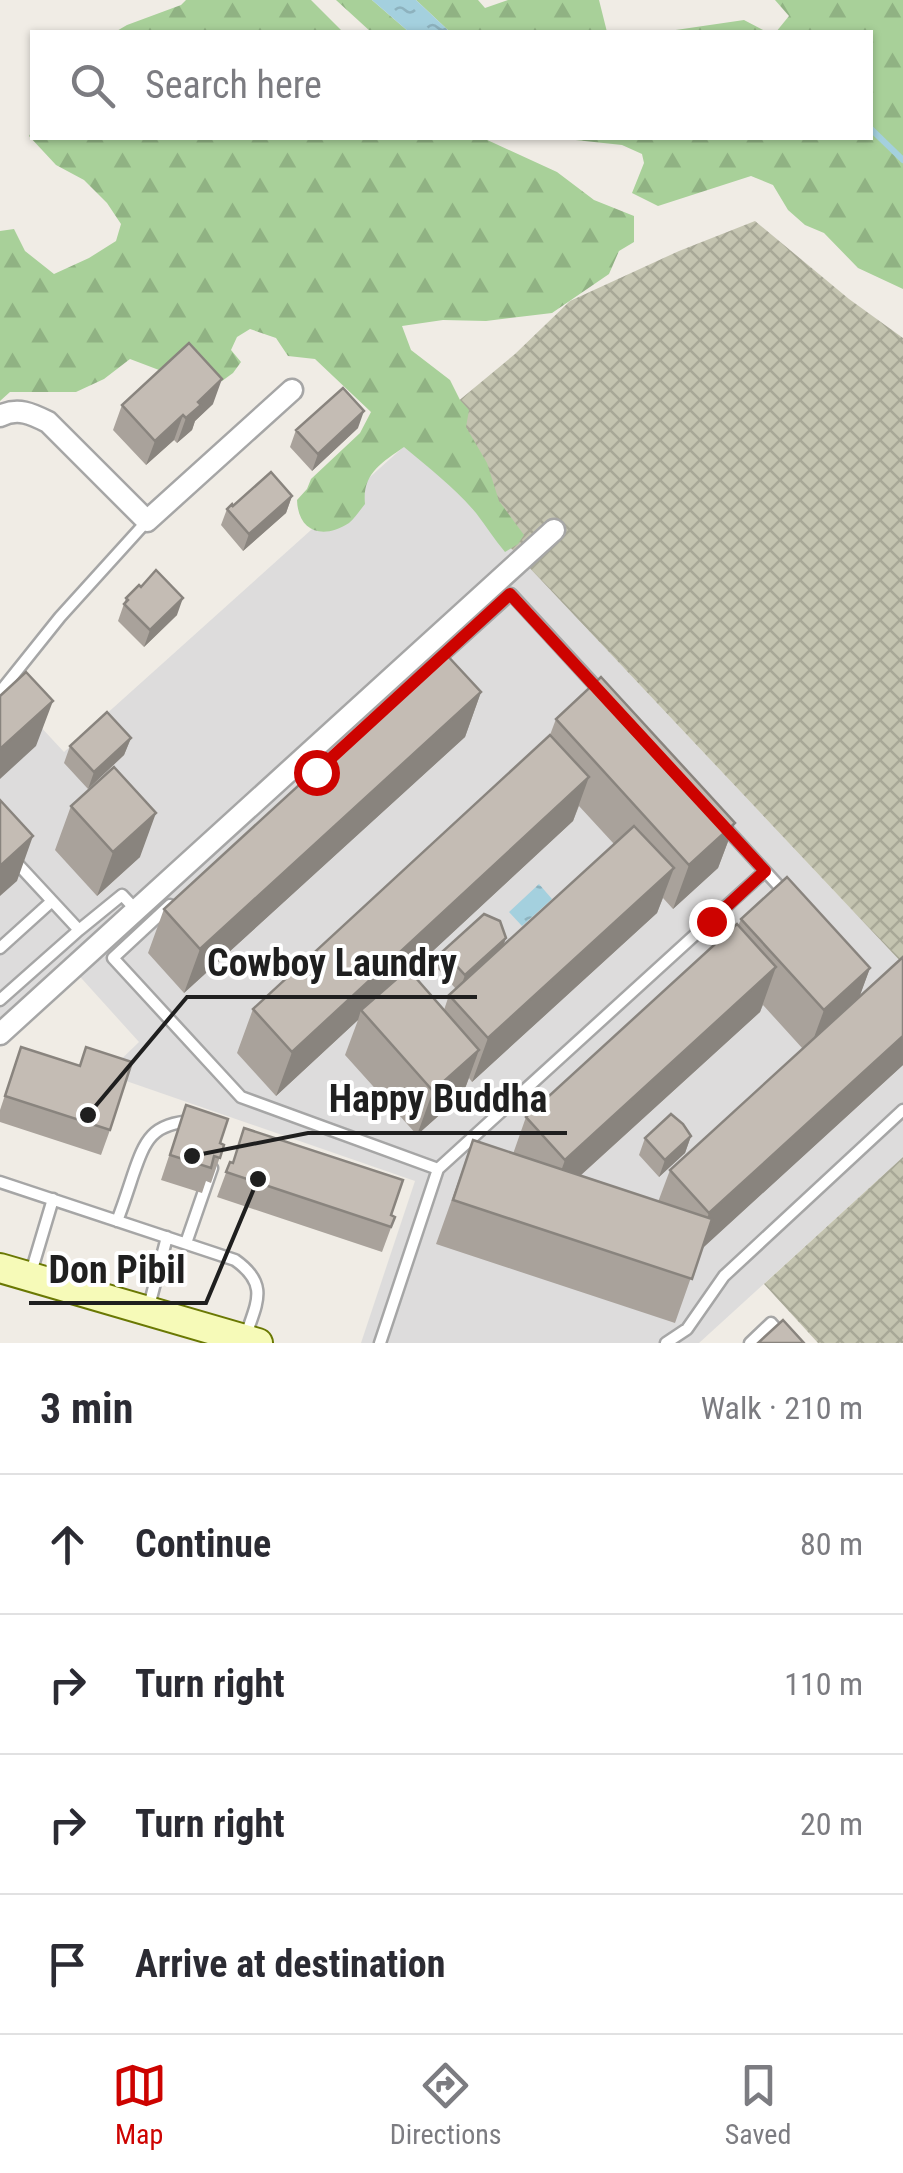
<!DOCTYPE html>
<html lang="en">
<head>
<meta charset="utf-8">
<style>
  :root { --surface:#fff; --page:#f2f2f3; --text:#2b2b33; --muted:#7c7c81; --line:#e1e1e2; --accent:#cd0300 }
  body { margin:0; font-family:"Roboto Condensed",sans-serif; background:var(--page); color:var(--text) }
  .stop { position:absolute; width:30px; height:30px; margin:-22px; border:8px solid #cd0300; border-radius:50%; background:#fff }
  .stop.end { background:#cd0300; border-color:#fff; box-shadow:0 2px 10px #0008 }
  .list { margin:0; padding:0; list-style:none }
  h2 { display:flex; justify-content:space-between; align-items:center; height:130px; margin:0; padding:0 40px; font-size:42px }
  h2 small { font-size:32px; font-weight:400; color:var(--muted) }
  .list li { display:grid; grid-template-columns:65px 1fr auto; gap:30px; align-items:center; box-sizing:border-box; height:140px; padding:0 40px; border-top:2px solid var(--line) }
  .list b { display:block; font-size:38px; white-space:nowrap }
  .list em { font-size:32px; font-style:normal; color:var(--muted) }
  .icon { flex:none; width:55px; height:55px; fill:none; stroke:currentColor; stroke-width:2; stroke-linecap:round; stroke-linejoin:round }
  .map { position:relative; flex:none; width:903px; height:1343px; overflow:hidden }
  .search { position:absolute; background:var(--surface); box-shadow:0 2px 8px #0004; left:30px; right:30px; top:30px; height:110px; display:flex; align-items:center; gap:25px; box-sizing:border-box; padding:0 35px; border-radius:0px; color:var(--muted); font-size:38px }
  .sheet { height:690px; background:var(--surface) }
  nav { display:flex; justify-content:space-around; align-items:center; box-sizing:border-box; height:140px; border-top:2px solid var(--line); background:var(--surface); font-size:28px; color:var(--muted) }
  nav a { display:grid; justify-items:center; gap:5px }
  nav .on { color:var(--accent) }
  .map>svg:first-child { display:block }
  .residential { fill:#dddcdc }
  .construction { fill:url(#construction-cross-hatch) }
  .forest { fill:url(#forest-firs) }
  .water { fill:url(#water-ripples) }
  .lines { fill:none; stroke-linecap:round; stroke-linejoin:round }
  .stream { stroke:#a4d0de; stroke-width:6 }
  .lane-casing { stroke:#a6a6a6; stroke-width:15 }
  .street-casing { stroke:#a6a6a6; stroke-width:25 }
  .secondary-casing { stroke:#6a7803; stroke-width:32 }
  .lane { stroke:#fff; stroke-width:10 }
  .street { stroke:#fff; stroke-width:20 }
  .secondary { stroke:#f6fab8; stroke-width:28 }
  .wall { fill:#a9a29b; fill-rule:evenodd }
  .shaded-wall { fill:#89847e }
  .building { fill:#c4bcb4; stroke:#89847e; stroke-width:2.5 }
  .route { stroke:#cd0300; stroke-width:12 }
  .leader { fill:none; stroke:#1f1f1f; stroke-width:4 }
  .callout-dot { fill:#1f1f1f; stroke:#fff; stroke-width:4 }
  .callout-label { font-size:38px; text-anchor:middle; font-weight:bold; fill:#1f1f1f; stroke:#fff; stroke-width:8; stroke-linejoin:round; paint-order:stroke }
</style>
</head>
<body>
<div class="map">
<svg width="903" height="1343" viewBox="0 0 903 1343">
  <defs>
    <pattern id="construction-cross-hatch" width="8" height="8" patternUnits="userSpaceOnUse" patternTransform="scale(2.5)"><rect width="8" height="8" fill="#c4c4b0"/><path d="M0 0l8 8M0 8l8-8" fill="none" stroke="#a8a897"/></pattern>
    <pattern id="forest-firs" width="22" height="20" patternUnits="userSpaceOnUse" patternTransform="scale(2.5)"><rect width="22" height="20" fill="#a8d099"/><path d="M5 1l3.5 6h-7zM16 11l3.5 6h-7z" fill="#90b283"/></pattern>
    <pattern id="water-ripples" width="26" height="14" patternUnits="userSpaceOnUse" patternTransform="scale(2.5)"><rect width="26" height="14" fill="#a4d0de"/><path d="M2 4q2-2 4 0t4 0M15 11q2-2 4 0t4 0" fill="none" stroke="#8db2be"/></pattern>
  </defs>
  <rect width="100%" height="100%" fill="#f0ece5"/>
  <path class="residential" d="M410,441L903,964V1157L699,1343H361L415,1181L106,1074L139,1042L64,959L0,1017V683L64,752Z"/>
  <path class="construction" d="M755,221L849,299L903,338V964L410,441L515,354L570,301L679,251Z
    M903,1157V1343H818L764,1284Z"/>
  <path class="forest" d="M186,0H311L343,32H115L127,25L181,5Z
    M336,0H372L409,32H371Z
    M416,0H478L485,8L508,0H599L607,32H450Z
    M775,0H903V289L858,268L824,233L805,225L788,210L773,185L751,176L658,206L632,193L644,163L642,154L622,145L557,138H870V32H776L789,16Z
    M744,20L767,32H662Z
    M32,131V138H483L557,172L594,200L634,216V242L619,251L609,274L552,313L486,321L443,320L402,326L411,350L450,380L460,400L469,410L466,427L487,463L499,501L524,535L518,544L505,552C494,539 486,526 476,513C455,488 429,468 404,447C381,463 362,474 365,504C360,510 355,518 349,523C323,540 298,532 297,500L307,489L311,479L360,433L371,412L315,359L288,356L276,338L250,329L237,337L231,350L241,362L233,373L222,381L196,356L159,370L130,359L104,379L76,392H10L0,401V231L14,229L25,251L54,274L89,258L116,241L121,224L107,203L84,180L56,165L29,136Z"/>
  <path class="water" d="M372,0H416L450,32H409Z
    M539,884L552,899L522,926L509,912Z"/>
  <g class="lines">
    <path class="stream" d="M870,128L903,160"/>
    <defs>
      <path id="lane" d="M437,661L511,594L601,692
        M0,692L60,617L147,521
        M724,826L787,895
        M0,845L79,930L0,1000
        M170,905L113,958L241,1097L438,1169L765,871
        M79,930L122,895L138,912
        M0,948L52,901
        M0,1182L235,1260C269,1284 257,1302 246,1335
        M117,1221C123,1206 128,1190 133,1175C145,1140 152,1123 193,1121
        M186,1243L212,1168
        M30,1276L53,1199
        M148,1310L167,1237
        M380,1343L438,1169
        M666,1343L687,1329L724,1276L903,1110
        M750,1343L771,1323L789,1343"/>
      <path id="street" d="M0,416C18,407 32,414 48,422L147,521L292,390
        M0,1034L554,530"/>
      <path id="secondary" d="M0,1268L258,1343"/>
    </defs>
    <use href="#lane" class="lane-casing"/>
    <use href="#street" class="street-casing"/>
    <use href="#secondary" class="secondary-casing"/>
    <use href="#lane" class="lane"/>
    <use href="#street" class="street"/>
    <use href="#secondary" class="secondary"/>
  </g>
  <path class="wall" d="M213,404L195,421L192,430L177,443L174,440L146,465L113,430L122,405Z
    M358,428L312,471L290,447L296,430Z
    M292,496L286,513L243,551L221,525L227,509Z
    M126,598L177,615L144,647L118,621Z
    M481,692L465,737L184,993L148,953L164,909Z
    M556,719L735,823L718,868L673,909L663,898L657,913L472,1082L469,1078L463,1094L417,1135L345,1055L358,1020L276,1096L237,1053L253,1009L550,735ZM579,806L614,844L503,946L506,938L443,951L437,968L456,989L449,995L444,1010L410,972L573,821Z
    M131,738L124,755L88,789L64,763L70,746Z
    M71,806L140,857L97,896L55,850Z
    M741,919L870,968L859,997L903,957V1065L701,1249L675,1323L436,1244L473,1140L513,1154L526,1117L738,926ZM763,1005L803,1049L670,1170L658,1202L580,1176L760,1012Z
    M21,1047L110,1130L101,1155L0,1122V1110Z
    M186,1105L220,1143L224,1145L211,1183L206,1181L202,1193L161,1180Z
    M691,1136L685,1153L659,1177L639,1155L645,1138Z
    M230,1162L395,1217L382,1252L217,1197Z"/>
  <path class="shaded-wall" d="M222,379L213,404L195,421L192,430L177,443L186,418L198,402Z
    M364,411L358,428L312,471L318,454Z
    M183,415L174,440L146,465L155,441Z
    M292,496L286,513L243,551L249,534Z
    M183,598L177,615L144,647L150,630Z
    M481,692L465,737L184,993L200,949Z
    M53,701L36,746L0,779V749Z
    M131,738L124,755L88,789L94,772Z
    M589,777L573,821L365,1014L361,1010L358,1020L276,1096L292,1052Z
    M156,813L140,857L97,896L113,852Z
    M735,823L718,868L673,909L689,865Z
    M33,836L17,881L0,896V866Z
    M674,868L657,913L472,1082L488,1038Z
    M506,938L500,954L459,992L465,975Z
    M776,967L760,1012L549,1204L565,1160Z
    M870,968L854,1012L808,1054L824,1010Z
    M903,1036V1065L693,1257L709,1213Z
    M479,1050L463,1094L417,1135L433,1091Z
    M691,1136L685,1153L659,1177L665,1160Z"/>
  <path class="building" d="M189,343L222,379L198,402L201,405L186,418L183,415L155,441L122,405Z
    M343,388L364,411L318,454L296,430Z
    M271,472L292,496L249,534L227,509L232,504L233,506Z
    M156,570L183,598L150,630L124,604L128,600L126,598L139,585L141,587Z
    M444,652L481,692L200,949L164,909Z
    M26,672L53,701L0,749V696Z
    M601,677L735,823L689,865L556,719Z
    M107,712L131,738L94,772L70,746Z
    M550,735L589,777L292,1052L253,1009Z
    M114,767L156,813L113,852L71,806Z
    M0,800L33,836L0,866Z
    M634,826L674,868L488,1038L449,995Z
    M787,877L870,968L824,1010L741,919Z
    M484,914L500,921L506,938L465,975L443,951Z
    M737,924L776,967L565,1160L526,1117Z
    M903,957V1036L709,1213L670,1170Z
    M408,969L479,1050L433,1091L361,1010Z
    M21,1047L80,1066L86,1047L132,1062L110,1130L5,1096Z
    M186,1105L228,1119L220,1143L224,1145L220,1158L214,1156L211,1168L170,1155Z
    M671,1114L683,1124L691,1136L665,1160L645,1138Z
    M244,1128L403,1180L391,1215L395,1217L391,1227L226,1172L230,1162L233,1163Z
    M473,1140L712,1219L692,1279L453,1200Z
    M783,1320L804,1343H758Z"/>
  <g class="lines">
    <path class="route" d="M316,772L510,594L765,871L711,921"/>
  </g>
  <path class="leader" d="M88 1115L187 997H477M192 1156L308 1133H567M258 1179L206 1303H29"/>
  <g class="callout-dot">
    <circle cx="88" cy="1115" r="10"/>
    <circle cx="192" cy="1156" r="10"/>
    <circle cx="258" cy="1179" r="10"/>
  </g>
  <g class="callout-label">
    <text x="332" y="976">Cowboy Laundry</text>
    <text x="438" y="1112">Happy Buddha</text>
    <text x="117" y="1283">Don Pibil</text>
  </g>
</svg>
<div class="stop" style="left:316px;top:772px"></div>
<div class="stop end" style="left:711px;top:921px"></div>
<div class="search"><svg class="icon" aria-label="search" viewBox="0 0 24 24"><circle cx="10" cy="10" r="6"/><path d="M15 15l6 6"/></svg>Search here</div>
</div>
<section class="sheet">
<h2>3 min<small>Walk · 210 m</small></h2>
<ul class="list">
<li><svg class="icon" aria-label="ahead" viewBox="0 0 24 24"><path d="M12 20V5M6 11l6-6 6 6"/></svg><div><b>Continue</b></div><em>80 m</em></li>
<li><svg class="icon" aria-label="right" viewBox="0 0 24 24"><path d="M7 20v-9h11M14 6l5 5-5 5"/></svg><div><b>Turn right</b></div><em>110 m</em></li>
<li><svg class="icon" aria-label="right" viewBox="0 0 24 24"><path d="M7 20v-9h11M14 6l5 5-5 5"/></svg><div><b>Turn right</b></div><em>20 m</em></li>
<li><svg class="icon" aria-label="arrive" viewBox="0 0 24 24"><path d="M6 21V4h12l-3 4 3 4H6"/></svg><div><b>Arrive at destination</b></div></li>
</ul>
</section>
<nav>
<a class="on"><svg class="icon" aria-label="map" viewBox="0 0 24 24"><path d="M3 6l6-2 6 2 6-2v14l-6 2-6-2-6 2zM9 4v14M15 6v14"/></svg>Map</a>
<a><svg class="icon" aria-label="directions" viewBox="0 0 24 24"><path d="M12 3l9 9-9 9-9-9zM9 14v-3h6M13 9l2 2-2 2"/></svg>Directions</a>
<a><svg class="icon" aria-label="saved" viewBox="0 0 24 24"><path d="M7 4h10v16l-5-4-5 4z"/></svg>Saved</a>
</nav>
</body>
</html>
